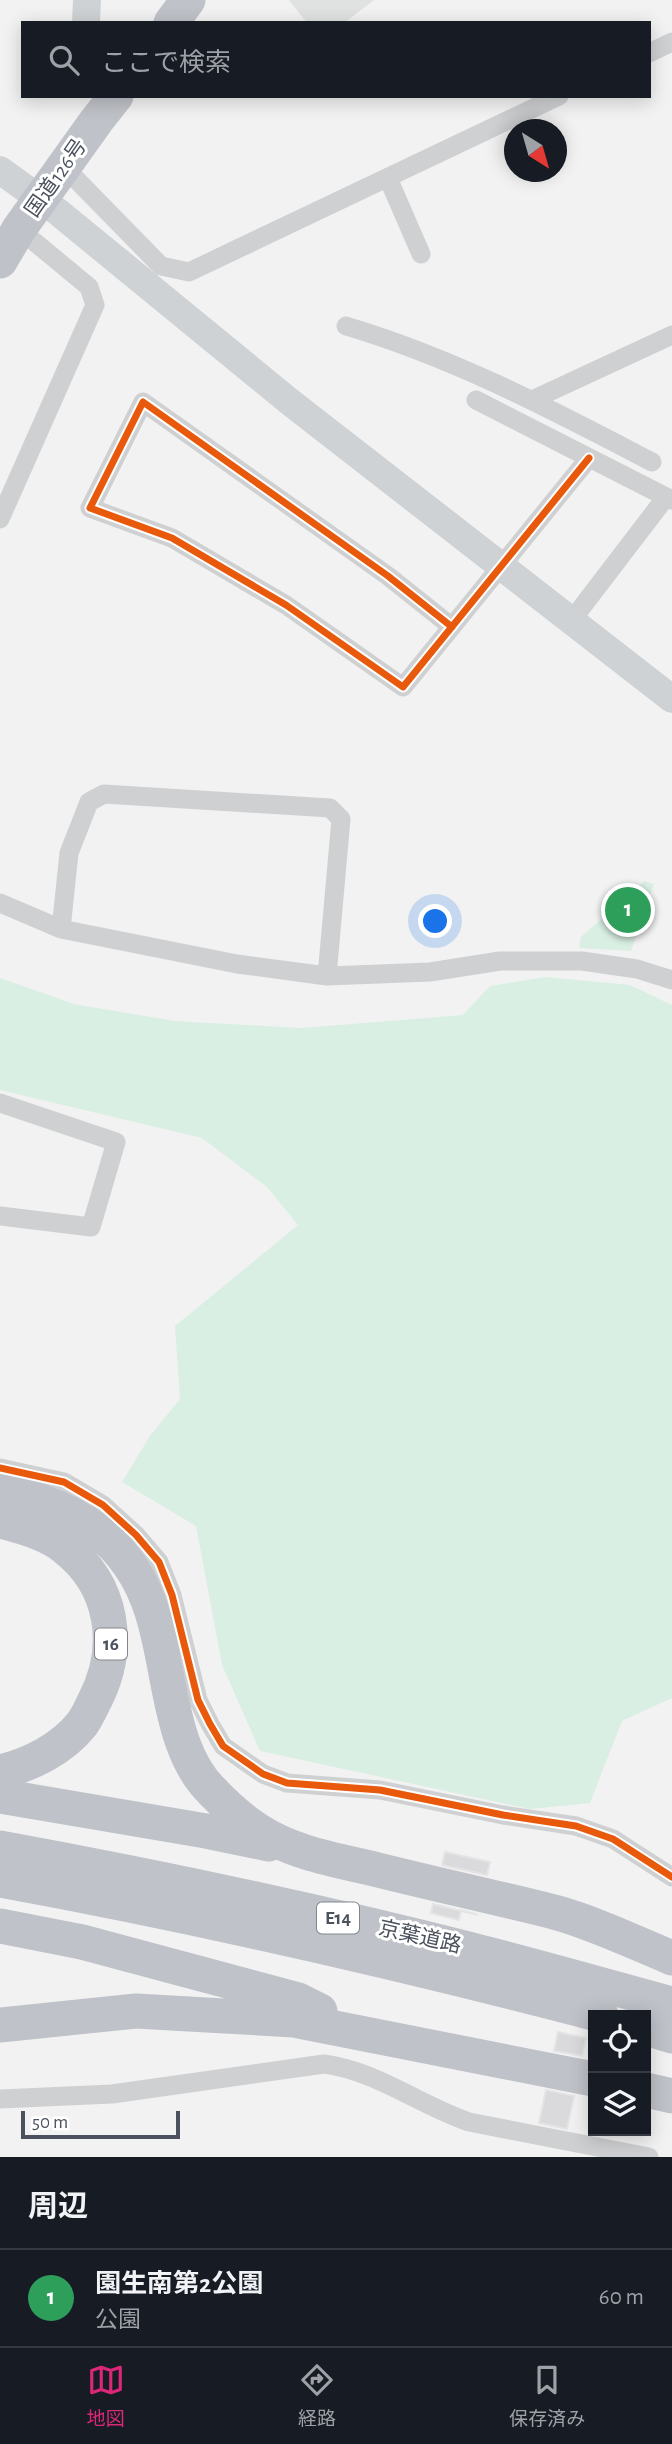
<!DOCTYPE html>
<html lang="ja">
<head>
<meta charset="utf-8">
<style>
  :root { --surface:#171b24; --page:#20242c; --text:#f1f3f6; --muted:#9ea1a6; --line:#363941; --accent:#db2777 }
  body { margin:0; font-family:"Alegreya Sans","Noto Sans JP",sans-serif; background:var(--page); color:var(--text) }
  .controls { position:absolute; right:21px; bottom:21px; display:grid; overflow:hidden; border-radius:0px; box-shadow:0 4px 18px #0003 }
  .controls button { width:63px; height:63px; display:grid; place-items:center; padding:0; border:0; border-bottom:2px solid var(--line); background:var(--surface); color:var(--text); font:35px sans-serif }
  .compass { position:absolute; left:504px; top:119px; width:63px; height:63px; border-radius:50%; background:var(--surface); box-shadow:0 4px 18px #0003; rotate:143deg }
  .scale { position:absolute; left:21px; bottom:18px; width:159px; box-sizing:border-box; padding-left:7px; border:4px solid #4b525d; border-top:0; font-size:19px; line-height:24px; white-space:nowrap; color:#4b525d; -webkit-text-stroke:5px #fff; paint-order:stroke }
  .you { position:absolute; left:436px; top:922px; width:24px; height:24px; margin:-18px; border:5px solid #fff; border-radius:50%; background:#1a73e8; box-shadow:0 0 0 10px #1a73e833 }
  .badge { display:grid; place-items:center; width:46px; height:46px; border-radius:50%; background:var(--accent); color:#fff; font-size:23px; font-weight:700 }
  .pin { position:absolute; translate:-50% -50%; border:4px solid #fff; box-shadow:0 2px 7px #0006 }
  .list { margin:0; padding:0; list-style:none }
  h2 { display:flex; justify-content:space-between; align-items:center; height:91px; margin:0; padding:0 28px; font-size:30px }
  h2 small { font-size:23px; font-weight:400; color:var(--muted) }
  .list li { display:grid; grid-template-columns:46px 1fr auto; gap:21px; align-items:center; box-sizing:border-box; height:98px; padding:0 28px; border-top:2px solid var(--line) }
  .list b { display:block; font-size:26px; white-space:nowrap }
  .list p { margin:0; font-size:23px; white-space:nowrap; color:var(--muted) }
  .list em { font-size:23px; font-style:normal; color:var(--muted) }
  .icon { flex:none; width:38px; height:38px; fill:none; stroke:currentColor; stroke-width:2; stroke-linecap:round; stroke-linejoin:round }
  .map { position:relative; flex:none; width:672px; height:2157px; overflow:hidden }
  .search { position:absolute; background:var(--surface); box-shadow:0 4px 18px #0003; left:21px; right:21px; top:21px; height:77px; display:flex; align-items:center; gap:18px; box-sizing:border-box; padding:0 24px; border-radius:0px; color:var(--muted); font-size:26px }
  .sheet { height:189px; background:var(--surface) }
  nav { display:flex; justify-content:space-around; align-items:center; box-sizing:border-box; height:98px; border-top:2px solid var(--line); background:var(--surface); font-size:19px; color:var(--muted) }
  nav a { display:grid; justify-items:center; gap:4px }
  nav .on { color:var(--accent) }
  .map>svg:first-child { display:block }
  .education { fill:#e0e1e1 }
  .green { fill:#d9efe4 }
  .building { fill:#dadadc; stroke:#e4e4e5; stroke-width:2 }
  .lines { fill:none; stroke-linecap:round; stroke-linejoin:round }
  .street { stroke:#ced0d2; stroke-width:19 }
  .secondary { stroke:#cfd2d4; stroke-width:28 }
  .highway { stroke:#bfc2c8; stroke-width:35 }
  .cycleway-casing { stroke:#fff; stroke-width:11 }
  .cycleway { stroke:#e8590c; stroke-width:7 }
  .labels { text-anchor:middle; dominant-baseline:central; stroke-width:6; stroke-linejoin:round; paint-order:stroke }
  .shield { fill:#fff; stroke:#81868e; stroke-width:2 }
  .shield-label { font-size:19px; font-weight:bold; fill:#4b525d }
  .street-label { font-size:21px; fill:#4b525d; stroke:#fff }
</style>
</head>
<body>
<div class="map">
<svg width="672" height="2157" viewBox="0 0 672 2157">
  <rect width="100%" height="100%" fill="#f2f2f2"/>
  <path class="education" d="M289,0H374L344,23H307Z"/>
  <path class="green" d="M644,881L654,884L631,951L579,948L581,937Z
    M546,977L630,985L672,1005V1698L622,1721L590,1803L530,1809L260,1751L222,1665L196,1526L122,1482L150,1436L180,1399L175,1326L298,1225L267,1187L202,1138L0,1090V978L74,1004L175,1021L302,1028L463,1015L490,986Z"/>
  <path class="building" d="M445,1852L490,1862L487,1875L442,1865Z
    M433,1904L478,1915L461,1910L459,1920L431,1913Z
    M558,2032L586,2038L582,2056L554,2051Z
    M546,2090L574,2096L567,2129L539,2123Z"/>
  <g class="lines">
    <path class="street" d="M649,53L672,42
      M65,168L161,266L189,272L559,96
      M388,178L421,254
      M346,326C454,358 552,410 652,462
      M476,400L672,500
      M532,400L672,335
      M0,519L95,305L89,287L19,229
      M572,620L666,497
      M452,627L388,576L143,402L90,508L172,538L286,605L403,687L589,458
      M0,903L61,929L237,964L327,976L430,972L500,961H582L637,969L672,980
      M61,929L69,853L89,802L104,794L330,808L341,819L327,976
      M0,1103L116,1142L91,1227L0,1216
      M0,1468L64,1482L103,1505L136,1535L159,1562L172,1595L198,1700L210,1724L223,1746L263,1774L287,1783L380,1790L503,1815L576,1826L613,1839L672,1877
      M0,2099L112,2094L324,2064C377,2071 419,2105 469,2122L649,2157"/>
    <path class="secondary" d="M86,23L87,0
      M0,170L58,212L290,402L672,699"/>
    <path class="highway" d="M171,23L188,0
      M0,261L19,229L97,120L116,96
      M0,1491C72,1504 129,1538 152,1612C160,1637 164,1664 169,1689C176,1724 185,1764 211,1790C225,1805 242,1820 259,1831C293,1853 336,1860 374,1869C434,1884 494,1897 554,1912C592,1922 636,1943 672,1958
      M0,1521C21,1526 47,1533 64,1547C114,1585 122,1647 95,1700C91,1708 87,1717 82,1724C62,1749 30,1765 0,1772
      M0,1796L206,1831L269,1844
      M0,1848C158,1877 316,1910 472,1950C539,1967 605,1986 672,2004
      M0,1880C202,1917 402,1963 601,2015
      M0,1926L82,1942L298,2000L320,2011
      M0,2025L136,2011L294,2020L593,2079
      M646,2028L672,2036
      M646,2090L672,2096"/>
    <defs>
      <path id="cycleway" d="M452,627L388,576L143,402L90,508L172,538L286,605L403,687L589,458
        M0,1468L64,1482L103,1505L136,1535L159,1562L172,1595L198,1700L210,1724L223,1746L263,1774L287,1783L380,1790L503,1815L576,1826L613,1839L672,1877"/>
    </defs>
    <use href="#cycleway" class="cycleway-casing"/>
    <use href="#cycleway" class="cycleway"/>
  </g>
  <g class="labels">
    <g class="shield">
      <rect x="95" y="1628.5" width="32" height="31" rx="5"/>
      <rect x="317" y="1902.5" width="42" height="31" rx="5"/>
    </g>
    <g class="shield-label">
      <text x="111" y="1644">16</text>
      <text x="338" y="1918">E14</text>
    </g>
    <g class="street-label">
      <text transform="translate(56 178) rotate(-55)">国道126号</text>
      <text transform="translate(420 1937) rotate(13)">京葉道路</text>
    </g>
  </g>
</svg>
<div class="controls">
<button><svg class="icon" aria-label="locate" viewBox="0 0 24 24"><circle cx="12" cy="12" r="6"/><path d="M12 2v4M12 18v4M2 12h4M18 12h4"/></svg></button>
<button><svg class="icon" aria-label="layers" viewBox="0 0 24 24"><path d="M12 4l9 5-9 5-9-5zM3 14l9 5 9-5"/></svg></button>
</div>
<svg class="compass" viewBox="-18 -18 36 36"><path d="M0-13l5 13h-10z" fill="#e53935"/><path d="M0 13l5-13h-10z" fill="#9ea1a6"/></svg>
<div class="scale">50 m</div>
<div class="you"></div>
<div class="pin badge" style="left:628px;top:910px;background:#2e9e5b">1</div>
<div class="search"><svg class="icon" aria-label="search" viewBox="0 0 24 24"><circle cx="10" cy="10" r="6"/><path d="M15 15l6 6"/></svg>ここで検索</div>
</div>
<section class="sheet">
<h2>周辺<small></small></h2>
<ul class="list">
<li><span class="badge" style="background:#2e9e5b">1</span><div><b>園生南第2公園</b><p>公園</p></div><em>60 m</em></li>
</ul>
</section>
<nav>
<a class="on"><svg class="icon" aria-label="map" viewBox="0 0 24 24"><path d="M3 6l6-2 6 2 6-2v14l-6 2-6-2-6 2zM9 4v14M15 6v14"/></svg>地図</a>
<a><svg class="icon" aria-label="directions" viewBox="0 0 24 24"><path d="M12 3l9 9-9 9-9-9zM9 14v-3h6M13 9l2 2-2 2"/></svg>経路</a>
<a><svg class="icon" aria-label="saved" viewBox="0 0 24 24"><path d="M7 4h10v16l-5-4-5 4z"/></svg>保存済み</a>
</nav>
</body>
</html>
